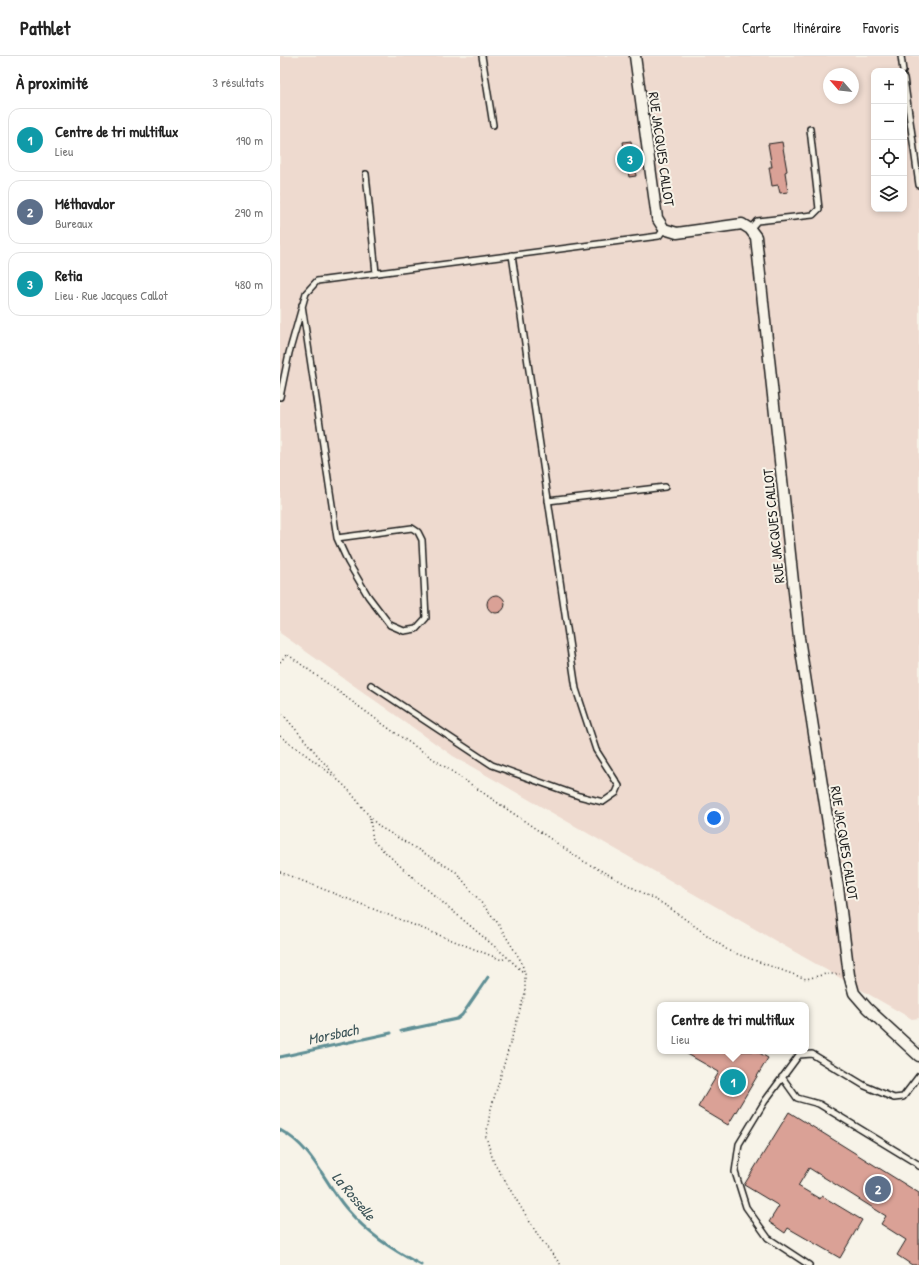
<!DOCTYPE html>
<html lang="fr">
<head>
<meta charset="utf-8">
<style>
  :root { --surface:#fff; --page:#f6f6f6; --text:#222; --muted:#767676; --line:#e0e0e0; --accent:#db2777 }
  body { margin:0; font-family:"Patrick Hand",sans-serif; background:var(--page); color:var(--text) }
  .controls { position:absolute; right:12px; top:12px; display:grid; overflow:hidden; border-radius:8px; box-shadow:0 2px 6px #0003 }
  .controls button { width:36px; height:36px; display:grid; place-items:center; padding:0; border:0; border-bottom:1px solid var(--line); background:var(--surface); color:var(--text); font:20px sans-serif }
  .compass { position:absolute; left:543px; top:12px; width:36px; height:36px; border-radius:50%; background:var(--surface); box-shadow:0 2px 6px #0003; rotate:298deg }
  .you { position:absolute; left:434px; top:762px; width:14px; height:14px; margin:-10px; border:3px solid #fff; border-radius:50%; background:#1a73e8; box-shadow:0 0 0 6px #1a73e833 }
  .badge { display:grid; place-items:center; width:26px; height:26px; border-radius:50%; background:var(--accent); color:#fff; font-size:13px; font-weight:700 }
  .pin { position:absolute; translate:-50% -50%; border:2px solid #fff; box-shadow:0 1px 4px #0006 }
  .popup { position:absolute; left:377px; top:946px; width:152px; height:52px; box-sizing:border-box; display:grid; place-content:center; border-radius:8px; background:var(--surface); filter:drop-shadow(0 1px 3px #0005); font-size:13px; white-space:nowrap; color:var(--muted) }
  .popup b { font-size:15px; color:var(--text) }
  .popup::after { content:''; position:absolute; left:50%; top:100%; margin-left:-8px; border:8px solid transparent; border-top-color:var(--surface) }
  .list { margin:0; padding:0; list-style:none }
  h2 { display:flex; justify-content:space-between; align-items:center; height:52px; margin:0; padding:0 16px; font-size:17px }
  h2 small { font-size:13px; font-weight:400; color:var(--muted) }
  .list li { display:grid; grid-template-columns:26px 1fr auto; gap:12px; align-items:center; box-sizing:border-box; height:64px; margin:0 8px 8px; padding:0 8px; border:1px solid var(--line); border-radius:12px }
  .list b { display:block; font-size:15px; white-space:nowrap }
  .list p { margin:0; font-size:13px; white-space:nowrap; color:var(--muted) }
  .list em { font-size:13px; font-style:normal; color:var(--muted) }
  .icon { flex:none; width:22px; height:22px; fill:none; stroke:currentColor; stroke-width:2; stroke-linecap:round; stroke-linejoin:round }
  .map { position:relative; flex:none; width:639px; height:1209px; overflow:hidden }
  header { display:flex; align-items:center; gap:24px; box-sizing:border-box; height:56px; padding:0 20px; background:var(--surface); border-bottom:1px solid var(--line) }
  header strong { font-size:19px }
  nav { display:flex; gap:22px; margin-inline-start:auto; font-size:14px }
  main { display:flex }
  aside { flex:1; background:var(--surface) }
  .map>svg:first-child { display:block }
  .built { fill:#eedacf; fill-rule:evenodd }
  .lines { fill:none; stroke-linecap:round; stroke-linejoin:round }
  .stream { stroke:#5f8f95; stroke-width:3 }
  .building { fill:#daa196; stroke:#1c1c1c }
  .service-casing { stroke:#1c1c1c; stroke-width:8 }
  .minor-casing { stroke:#1c1c1c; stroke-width:13 }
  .path { stroke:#1c1c1c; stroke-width:1.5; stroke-dasharray:1 3; stroke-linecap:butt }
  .service { stroke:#f7f3e8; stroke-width:5 }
  .minor { stroke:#f7f3e8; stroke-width:10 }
  .labels { text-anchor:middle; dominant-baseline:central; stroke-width:4; stroke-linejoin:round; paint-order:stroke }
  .street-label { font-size:14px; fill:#1c1c1c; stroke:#f7f3e8 }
  .water-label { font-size:15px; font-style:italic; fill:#3d5559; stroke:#f7f3e8 }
</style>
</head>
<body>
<header>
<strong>Pathlet</strong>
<nav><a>Carte</a><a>Itinéraire</a><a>Favoris</a></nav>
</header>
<main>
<aside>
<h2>À proximité<small>3 résultats</small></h2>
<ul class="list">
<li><span class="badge" style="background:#0f9aa8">1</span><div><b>Centre de tri multiflux</b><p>Lieu</p></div><em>190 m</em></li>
<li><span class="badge" style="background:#5c6f8a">2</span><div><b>Méthavalor</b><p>Bureaux</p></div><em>290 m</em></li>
<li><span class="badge" style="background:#0f9aa8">3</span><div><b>Retia</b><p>Lieu · Rue Jacques Callot</p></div><em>480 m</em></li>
</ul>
</aside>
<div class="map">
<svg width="639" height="1209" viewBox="0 0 639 1209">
  <rect width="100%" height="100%" fill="#f7f3e8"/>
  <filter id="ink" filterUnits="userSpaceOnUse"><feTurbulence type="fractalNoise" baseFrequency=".025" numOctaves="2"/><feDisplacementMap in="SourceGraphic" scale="8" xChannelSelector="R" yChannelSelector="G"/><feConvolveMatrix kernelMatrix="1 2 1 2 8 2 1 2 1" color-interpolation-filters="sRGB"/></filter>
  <g filter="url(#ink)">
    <path class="built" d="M0,0H639V962L632,963L173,700L0,577ZM594,15H624V153H594ZM549,18H573V42H549Z"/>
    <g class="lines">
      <path class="stream" d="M121,975L177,963L182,959L208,921
        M0,1001L111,977
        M0,1074C34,1092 43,1125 66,1152C88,1178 111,1193 141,1209"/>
    </g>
    <path class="building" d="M351,85L356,120L349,121L343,86Z
      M502,86L507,115L505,116L508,136L500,137L498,129L492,130L489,111H492L488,88Z
      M207 548a9 9 0 1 1 18 0a9 9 0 1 1-18 0Z
      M402,995H476L488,1002L448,1069L418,1051L439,1016Z
      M509,1056L639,1137V1209H632L617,1199L626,1184L601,1168L606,1160L529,1112L518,1130L540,1143L542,1140L582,1164L560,1202L508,1172L505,1177L489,1166L499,1150L464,1129Z"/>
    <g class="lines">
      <defs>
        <path id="service" d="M202,0L213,69
          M621,0L623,15
          M624,22L639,129
          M86,118L96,217
          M470,173L477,165L533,159L539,153L530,73
          M22,249L57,482L68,506L88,540L110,569L124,575L136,573L146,562L142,484L138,476L132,472L57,482
          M0,341L9,297L26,237L37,225L379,180L384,173
          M268,445L385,431
          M91,629L212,709L299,740L323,746L336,737L339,730L316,694L296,633L232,199
          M502,1021L517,1042L539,1048L636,1107L639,1110
          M529,1209L488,1182L466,1151L455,1116L459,1088L485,1045L519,999L532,998L585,1030L614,1042L623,1041L639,1020"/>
        <path id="minor" d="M355,0L377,162L384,173L397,177L462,168L470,173L476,181L519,582L558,831L569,919L574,937L587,952L639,1000"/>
      </defs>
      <use href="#service" class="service-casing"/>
      <use href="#minor" class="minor-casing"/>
      <path class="path" d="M0,606L7,598L111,674L303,805L387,850L449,895L526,923L546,918H560
        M0,655L57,722
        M0,680C20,695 41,709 59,725C75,738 84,757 100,771L176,816L217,866L241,905L245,918V937L210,1056L206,1081L214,1107L259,1181L281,1209
        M90,762L93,785L129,818L227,901L244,917
        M0,816L222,904L227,901"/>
      <use href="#service" class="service"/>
      <use href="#minor" class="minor"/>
    </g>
  </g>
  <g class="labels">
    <g class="street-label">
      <text transform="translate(382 93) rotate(82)">RUE JACQUES CALLOT</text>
      <text transform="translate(493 470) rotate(-96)">RUE JACQUES CALLOT</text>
      <text transform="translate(565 787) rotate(81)">RUE JACQUES CALLOT</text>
    </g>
    <g class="water-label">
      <text transform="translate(53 978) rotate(-12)">Morsbach</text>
      <text transform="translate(74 1140) rotate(50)">La Rosselle</text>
    </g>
  </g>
</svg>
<div class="controls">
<button>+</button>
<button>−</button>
<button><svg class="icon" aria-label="locate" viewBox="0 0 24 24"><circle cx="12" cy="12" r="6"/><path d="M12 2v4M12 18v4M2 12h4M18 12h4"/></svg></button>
<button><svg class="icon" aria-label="layers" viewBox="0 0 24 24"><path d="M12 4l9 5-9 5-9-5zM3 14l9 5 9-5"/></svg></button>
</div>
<svg class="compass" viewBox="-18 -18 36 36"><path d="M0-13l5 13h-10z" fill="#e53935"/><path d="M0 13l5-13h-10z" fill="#767676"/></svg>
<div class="you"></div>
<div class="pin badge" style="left:453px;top:1026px;background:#0f9aa8">1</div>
<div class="popup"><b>Centre de tri multiflux</b>Lieu</div>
<div class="pin badge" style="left:598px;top:1133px;background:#5c6f8a">2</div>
<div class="pin badge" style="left:350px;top:103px;background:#0f9aa8">3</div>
</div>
</main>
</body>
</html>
